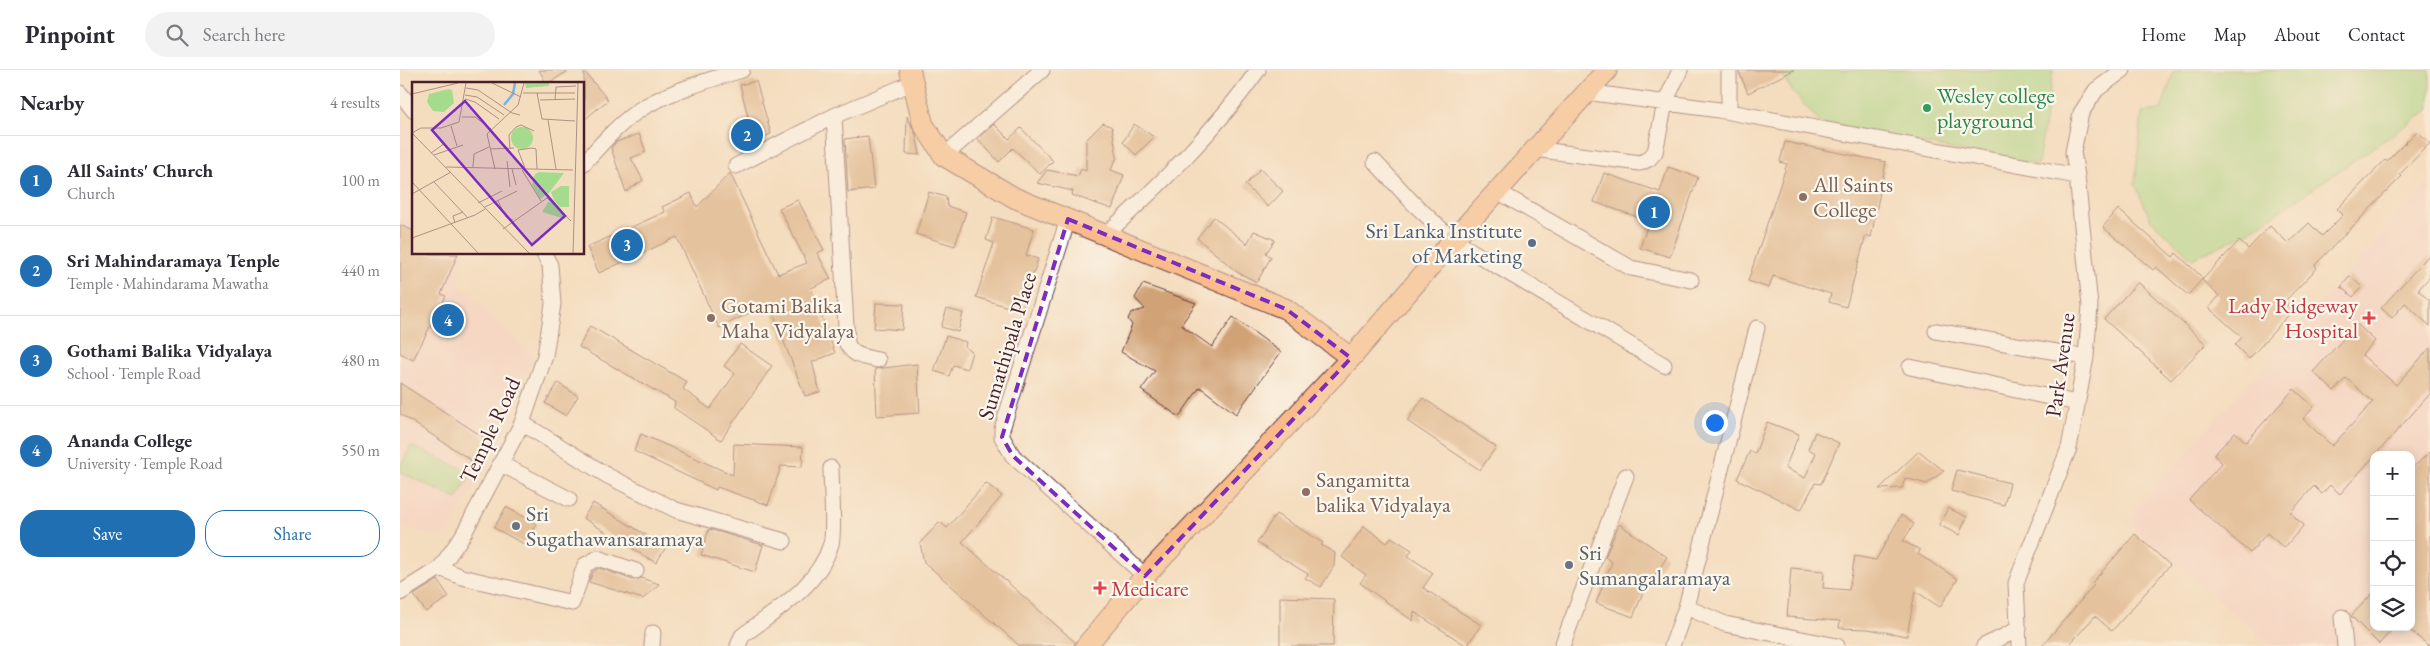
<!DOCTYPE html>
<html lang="en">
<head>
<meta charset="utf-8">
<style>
  :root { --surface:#fff; --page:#f2f2f3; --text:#2b2b33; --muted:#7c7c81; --line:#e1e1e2; --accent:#1f6fb2 }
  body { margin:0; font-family:"EB Garamond",serif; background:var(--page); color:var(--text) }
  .controls { position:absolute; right:15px; bottom:15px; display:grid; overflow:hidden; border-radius:10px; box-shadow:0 2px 12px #0003 }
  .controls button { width:45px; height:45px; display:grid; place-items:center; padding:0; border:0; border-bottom:1px solid var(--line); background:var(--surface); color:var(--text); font:25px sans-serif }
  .you { position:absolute; left:1314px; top:352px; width:18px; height:18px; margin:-12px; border:4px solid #fff; border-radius:50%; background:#1a73e8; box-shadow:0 0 0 8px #1a73e833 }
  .badge { display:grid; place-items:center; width:32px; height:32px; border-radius:50%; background:var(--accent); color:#fff; font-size:16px; font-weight:700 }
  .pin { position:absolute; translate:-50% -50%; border:2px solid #fff; box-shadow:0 1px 5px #0006 }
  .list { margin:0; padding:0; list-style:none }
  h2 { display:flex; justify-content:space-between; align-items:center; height:65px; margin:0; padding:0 20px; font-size:21px }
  h2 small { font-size:16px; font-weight:400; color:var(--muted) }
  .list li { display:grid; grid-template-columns:32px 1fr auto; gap:15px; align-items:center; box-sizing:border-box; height:90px; padding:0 20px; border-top:1px solid var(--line) }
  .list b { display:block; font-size:19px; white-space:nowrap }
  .list p { margin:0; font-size:16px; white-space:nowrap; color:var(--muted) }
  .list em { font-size:16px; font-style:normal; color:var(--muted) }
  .actions { display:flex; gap:10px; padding:15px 20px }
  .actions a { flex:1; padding:11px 0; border:1px solid var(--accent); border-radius:20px; text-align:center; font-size:18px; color:var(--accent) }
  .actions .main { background:var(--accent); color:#fff }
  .icon { flex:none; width:28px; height:28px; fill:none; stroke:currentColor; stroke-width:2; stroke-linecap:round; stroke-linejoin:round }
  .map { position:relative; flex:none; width:2030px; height:576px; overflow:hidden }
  header { display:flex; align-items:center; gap:30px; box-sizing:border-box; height:70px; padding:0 25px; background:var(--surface); border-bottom:1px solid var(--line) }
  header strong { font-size:24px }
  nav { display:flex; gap:28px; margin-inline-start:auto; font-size:18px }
  .search { width:350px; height:45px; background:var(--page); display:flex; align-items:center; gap:12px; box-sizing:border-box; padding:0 18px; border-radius:28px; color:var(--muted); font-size:19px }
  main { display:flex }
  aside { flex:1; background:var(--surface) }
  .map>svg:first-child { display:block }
  .built { fill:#f7d0cb; fill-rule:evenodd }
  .green { fill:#a5db8c; stroke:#787d5c }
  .building { fill:#d1a276 }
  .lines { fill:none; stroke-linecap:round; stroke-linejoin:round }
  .minor-casing { stroke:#643b41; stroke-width:17 }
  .major-casing { stroke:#643b41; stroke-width:22 }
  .minor { stroke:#fff; stroke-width:15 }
  .major { stroke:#fabb8b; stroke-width:20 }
  .marked { fill:none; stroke:#7b2cbf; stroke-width:4; stroke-dasharray:10 6; stroke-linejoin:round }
  .leisure-dot { fill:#2e9e5b; stroke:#fbf7ec; stroke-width:2 }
  .education-dot { fill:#8d6e63; stroke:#fbf7ec; stroke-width:2 }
  .service-dot { fill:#5c6f8a; stroke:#fbf7ec; stroke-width:2 }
  .health-dot { fill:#e0444e; stroke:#fbf7ec; stroke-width:2 }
  .worship-dot { fill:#6b7280; stroke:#fbf7ec; stroke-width:2 }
  .labels { text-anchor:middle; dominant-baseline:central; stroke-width:4.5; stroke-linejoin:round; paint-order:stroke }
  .leisure-label { font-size:22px; fill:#27864d; stroke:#fbf7ec; text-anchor:start }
  .education-label { font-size:22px; fill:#785e54; stroke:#fbf7ec; text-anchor:start }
  .service-label { font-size:22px; fill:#4e5e75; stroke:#fbf7ec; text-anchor:end }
  .health-label { font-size:22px; fill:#be3a42; stroke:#fbf7ec; text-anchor:end }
  .street-label { font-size:22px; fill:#4a1f2b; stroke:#fbf7ec }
  .worship-label { font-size:22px; fill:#5b616d; stroke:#fbf7ec; text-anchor:start }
  .inset-river { fill:none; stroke:#71b6e7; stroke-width:2.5 }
  .inset-road { fill:none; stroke:#b09083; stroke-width:1 }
  .view { fill:#7b2cbf; fill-opacity:0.15; stroke:#7b2cbf; stroke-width:2.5 }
  .inset-edge { fill:none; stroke:#4a1f2b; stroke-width:2.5 }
</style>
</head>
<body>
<header>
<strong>Pinpoint</strong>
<div class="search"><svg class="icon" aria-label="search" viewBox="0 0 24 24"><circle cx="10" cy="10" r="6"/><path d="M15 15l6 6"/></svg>Search here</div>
<nav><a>Home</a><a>Map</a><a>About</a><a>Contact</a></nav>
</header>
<main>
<aside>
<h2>Nearby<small>4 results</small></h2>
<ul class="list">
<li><span class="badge">1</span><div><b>All Saints' Church</b><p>Church</p></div><em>100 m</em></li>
<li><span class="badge">2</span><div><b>Sri Mahindaramaya Tenple</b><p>Temple · Mahindarama Mawatha</p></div><em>440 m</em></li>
<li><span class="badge">3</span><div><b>Gothami Balika Vidyalaya</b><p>School · Temple Road</p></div><em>480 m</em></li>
<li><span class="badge">4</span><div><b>Ananda College</b><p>University · Temple Road</p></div><em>550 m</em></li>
</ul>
<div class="actions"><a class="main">Save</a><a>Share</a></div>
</aside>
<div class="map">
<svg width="2030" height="576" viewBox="0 0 2030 576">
  <rect width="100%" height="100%" fill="#fbf7ec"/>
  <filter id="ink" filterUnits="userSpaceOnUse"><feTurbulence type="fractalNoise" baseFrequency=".02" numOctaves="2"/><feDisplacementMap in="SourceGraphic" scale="10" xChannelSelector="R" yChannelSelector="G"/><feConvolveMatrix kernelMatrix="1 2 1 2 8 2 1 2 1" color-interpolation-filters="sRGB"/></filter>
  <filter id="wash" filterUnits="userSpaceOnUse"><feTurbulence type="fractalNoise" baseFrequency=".0096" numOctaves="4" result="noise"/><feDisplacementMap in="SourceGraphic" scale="20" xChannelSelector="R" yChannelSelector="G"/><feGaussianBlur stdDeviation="1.12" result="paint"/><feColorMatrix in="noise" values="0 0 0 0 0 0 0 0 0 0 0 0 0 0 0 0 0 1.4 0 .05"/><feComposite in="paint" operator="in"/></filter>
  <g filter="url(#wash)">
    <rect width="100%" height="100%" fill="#f4dcbe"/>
    <path class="built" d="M0,48L14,64V184H65L58,213L133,288L117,331L91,390L46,465L40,466L0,457Z
      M2030,111V576H1872L1726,450ZM1974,385H2011V557H1974Z"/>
    <path class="green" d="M1379,0H1653L1638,95L1422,55L1393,22Z
      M1799,0H2030V39L1849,162L1792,189L1751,150L1735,114L1742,42L1761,40L1774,1Z
      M11,376L72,403L57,429L0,402V397Z"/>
    <g id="blocks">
      <path class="building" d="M139,0H170L147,14Z
        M1338,0H1394L1348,23Z
        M184,1L208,30L184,50Z
        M356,11L371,64L354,71L340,15Z
        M507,46L516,65L520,85L506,84Z
        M703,53L712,57L717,87L711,100L724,105L712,139L672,125L673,121L637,113L647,100L678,106L681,99L686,101V70Z
        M594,54L609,69L621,58L653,91L640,104L613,78L599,92L578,69Z
        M734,54L754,67L736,85L723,72Z
        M2017,61L2030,73L2000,104L2002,106L1915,195L1917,198L1884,232L1893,240L1849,289L1835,275L1842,267L1809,238L1819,226L1802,210L1839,171L1848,179L1870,156L1888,173L1909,153L1922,166L1943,145L1937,139L1985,90L1987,91Z
        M239,64L246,82L231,88L243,110L226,122L211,78L216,72Z
        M468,66L474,119L448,122L445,69Z
        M1385,72L1486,92L1471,167L1466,165L1446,237L1429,232L1431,224L1373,206L1369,218L1348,211L1387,94L1380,92Z
        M1268,97L1298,107L1270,187L1240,178L1249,151L1194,132L1204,103L1260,122Z
        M860,99L883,121L868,137L845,115Z
        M330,103L378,204L407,193L379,138L398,130L424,180L417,183L431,209L411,218L435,283L412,292L420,322L405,326L369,233L319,258L277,167L199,203L187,177L265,142L262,137L291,123L297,137Z
        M529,122L546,127L547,136L566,142L555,176L516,164Z
        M1718,139L1773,187L1776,183L1803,208L1788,225L1756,197L1753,200L1703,157Z
        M593,147L634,159L626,185L638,189L621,241L576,227L594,173L586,170Z
        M814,147L847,174L854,161L875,170L866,183L871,187L857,212L837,202L797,168Z
        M0,155L14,161V184H58L41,224L46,226L13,290L0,283Z
        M2030,184V207L2018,220L2030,231V256L2005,233L1992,248L1981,238Z
        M1950,206L1962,217L1953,227L1941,217Z
        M1738,212L1806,274L1771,310L1704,249Z
        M743,214L796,233L781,255L812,277L833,247L881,282L836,344L800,317L779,347L741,320L755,301L721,282L732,255L728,249L731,243L745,239L735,228Z
        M476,233L504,234L502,260L474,258Z
        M547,239L563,243L558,262L541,257Z
        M1957,254L1975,271L1962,285L1996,315L2030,278V324L1940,424L1930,415L1922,424L1914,416L1890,443L1904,455L1884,478L1867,463L1850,483L1789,430L1822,393L1814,385L1835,362L1846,372L1894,319L1914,337L1903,349L1932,376L1973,332L1946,308L1934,321L1913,302Z
        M190,256L287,312L283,319L310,339L335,304L324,296L340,274L372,296L321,370L274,338L275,332L179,277Z
        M546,266L566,272L565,277L572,282L567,299L553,295L549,306L534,301Z
        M517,294L520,343L477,346L475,299Z
        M0,313L91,372L77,394L0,344Z
        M158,313L178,326L166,346L145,333Z
        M1023,328L1096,377L1080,400L1007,351Z
        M1367,352L1399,364L1385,398L1405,408L1416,383L1408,379L1415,362L1439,373L1421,414L1415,413L1401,440L1337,409L1350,381L1355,384Z
        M241,364L333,405L334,374L403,377L402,397L381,396L368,435L317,417L316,420L234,381Z
        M1519,381L1544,401L1527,414L1505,408L1502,418L1479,419Z
        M2030,382V576H2029L2011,561V399Z
        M1557,400L1610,413L1604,435L1551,421Z
        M586,413L602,426L562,472L675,572L674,576H620L524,492L520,473L540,452L547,458Z
        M193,433L266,477L256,493L183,448Z
        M106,437L137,454L126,475L94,458Z
        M1548,438L1567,447L1559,465L1539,455Z
        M876,444L923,473L921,475L935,483L934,496L921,517L905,508L908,504L857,473Z
        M1501,445L1514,454L1503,471L1520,480L1518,484L1558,509L1540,537L1515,521L1507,566L1468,559L1439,558L1440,551L1387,547L1391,498L1424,501L1423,518L1449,520L1455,486L1476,490Z
        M1219,454L1267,487L1242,525L1233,547L1196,533L1212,492L1205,487Z
        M964,456L987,473L991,467L1012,480L1008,486L1033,503L1023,518L1081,555L1067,576L1014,542L1013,551L960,513L966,505L942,487Z
        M309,459L363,475L355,502L301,485Z
        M1735,464L1770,495L1712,561L1695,546L1668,576H1642L1694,515L1692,513Z
        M199,498L233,510L241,508L259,514L243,529L189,512L193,502Z
        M38,510L49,527L26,542L14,525Z
        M1974,522V557H1995L1979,574L1951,546Z
        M880,527L934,529L933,576H880Z"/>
    </g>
  </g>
  <g filter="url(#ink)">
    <use href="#blocks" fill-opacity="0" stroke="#643b41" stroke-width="1"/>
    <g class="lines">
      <defs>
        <path id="minor" d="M1329,0V42
          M1186,22L1319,40L1677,106
          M0,23L14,41
          M434,46L447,274C454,287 465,287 478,290
          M1134,79L1240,93L1249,89L1255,82L1265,33L1280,0
          M544,86L642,0
          M975,92L1013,133L1053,170L1264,295
          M184,93C202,73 221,51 244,37C271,21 312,9 342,0
          M336,96L434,46L512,13
          M1097,121L1231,198L1291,210
          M668,149L602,359V367L613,386L745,506
          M705,165C760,115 815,61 858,0
          M1536,261L1686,287
          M1510,297L1677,333
          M122,353L208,406L276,440L384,471
          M101,394L169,429
          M40,498L62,507L172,533L185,495L198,488L236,501
          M0,523L40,498L63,465L122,353L145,286L153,234L150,195L144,184
          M1286,537L1325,554L1437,576
          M1942,547L1945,576
          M252,576L253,563
          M338,576L342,566C375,541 418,517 431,474C435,460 431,415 431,398
          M1162,576L1226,406
          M1272,576L1286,537L1357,258
          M1584,576L1619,559
          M1619,576L1616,513L1669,378L1686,287L1690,236L1677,106L1673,82L1681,43L1696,20L1723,0"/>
        <path id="major" d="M510,0L523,54L544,86L615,128L886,239L951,288
          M686,576L745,506L951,288L1053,170L1207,0"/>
      </defs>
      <use href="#minor" class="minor-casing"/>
      <use href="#major" class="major-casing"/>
      <use href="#minor" class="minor"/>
      <use href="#major" class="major"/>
    </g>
  </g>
  <path d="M0 0H2030V576H0ZM668,149L886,239L951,288L745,506L613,386L602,367Z" fill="#f4dcbe" fill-opacity=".55" fill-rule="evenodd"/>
  <path class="marked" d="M668,149L886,239L951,288L745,506L613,386L602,367Z"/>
  <circle class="leisure-dot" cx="1527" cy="38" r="5"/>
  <g class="education-dot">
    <circle cx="1403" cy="127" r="5"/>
    <circle cx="311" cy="248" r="5"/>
    <circle cx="906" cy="422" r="5"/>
  </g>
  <circle class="service-dot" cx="1132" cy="173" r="5"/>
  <g class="health-dot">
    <path d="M1966.5 240.5h5v5h5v5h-5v5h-5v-5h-5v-5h5z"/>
    <path d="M697.5 510.5h5v5h5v5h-5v5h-5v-5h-5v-5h5z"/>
  </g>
  <g class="worship-dot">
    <circle cx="116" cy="456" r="5"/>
    <circle cx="1169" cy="495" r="5"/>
  </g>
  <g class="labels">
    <g class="leisure-label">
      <text x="1537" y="25">Wesley college<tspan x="1537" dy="25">playground</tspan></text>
    </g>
    <g class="education-label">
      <text x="1413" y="114">All Saints<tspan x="1413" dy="25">College</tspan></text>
      <text x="321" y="235">Gotami Balika<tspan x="321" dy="25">Maha Vidyalaya</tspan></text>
      <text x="916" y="409">Sangamitta<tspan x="916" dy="25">balika Vidyalaya</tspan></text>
    </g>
    <g class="service-label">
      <text x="1122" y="160">Sri Lanka Institute<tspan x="1122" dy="25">of Marketing</tspan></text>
    </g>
    <g class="health-label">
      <text x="1958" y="235">Lady Ridgeway<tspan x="1958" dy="25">Hospital</tspan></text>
      <text x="711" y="518" text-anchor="start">Medicare</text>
    </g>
    <g class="street-label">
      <text transform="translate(607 276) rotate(-73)">Sumathipala Place</text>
      <text transform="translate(1660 295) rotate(-82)">Park Avenue</text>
      <text transform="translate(90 360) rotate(-65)">Temple Road</text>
    </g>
    <g class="worship-label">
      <text x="126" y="443">Sri<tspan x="126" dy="25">Sugathawansaramaya</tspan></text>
      <text x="1179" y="482">Sri<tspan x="1179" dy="25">Sumangalaramaya</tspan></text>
    </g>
  </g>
  <g transform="translate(12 12)">
    <rect width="172" height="172" fill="#f4dcbe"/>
    <path d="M113,1H137V4L114,6ZM36,7L40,8L42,21L32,30L21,29L15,20L17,12ZM99 56a11 11 0 1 1 22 0a11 11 0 1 1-22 0ZM127,90L152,91L137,111L128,117L120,103L123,92ZM149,104H157V125H148L142,118L139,110ZM136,120H140L154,135L153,137L130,130Z" fill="#a5db8c"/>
    <path class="inset-river" d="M92,23L101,12L103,1"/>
    <path class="inset-road" d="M80,1L109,15M54,6L66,8L100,31L108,33M111,11H163M125,11L130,37L163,39M0,12L46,1M53,13L65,15L92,33M53,17L63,20L87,37M128,18L163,17M143,18L144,5L164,4M50,35H63L79,47M136,38L144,87M39,44L45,64M0,51L9,46H29L47,40L54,1M0,51L118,172M78,67L102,66M98,67L97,53L104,45L109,43L122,49M19,71L33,61M22,73L51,63M95,79L98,105M34,85L161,88M61,85L62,72L77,65M113,86L106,68L120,66L124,67L125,87M83,87L75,52L106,23L112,1M100,87L104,103M110,88L129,119M0,100L67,172M22,100L56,136M0,112L39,90M86,119L94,135L101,138M66,121L90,109M73,125L105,109M43,141L41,134L51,130M91,147L135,116L159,139M0,156L63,133L73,127M161,172L166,1"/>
    <path class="view" d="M53,19L153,134L120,163L20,48Z"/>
    <rect width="172" height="172" class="inset-edge"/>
  </g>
</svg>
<div class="controls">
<button>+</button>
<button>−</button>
<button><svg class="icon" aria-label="locate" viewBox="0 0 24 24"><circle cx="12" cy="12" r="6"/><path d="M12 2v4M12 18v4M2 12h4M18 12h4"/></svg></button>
<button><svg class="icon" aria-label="layers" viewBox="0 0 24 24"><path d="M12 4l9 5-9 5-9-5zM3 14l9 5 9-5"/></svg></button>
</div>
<div class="you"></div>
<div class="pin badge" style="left:1254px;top:142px">1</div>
<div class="pin badge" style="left:347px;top:65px">2</div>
<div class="pin badge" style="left:227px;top:175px">3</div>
<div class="pin badge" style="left:48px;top:250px">4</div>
</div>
</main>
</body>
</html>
